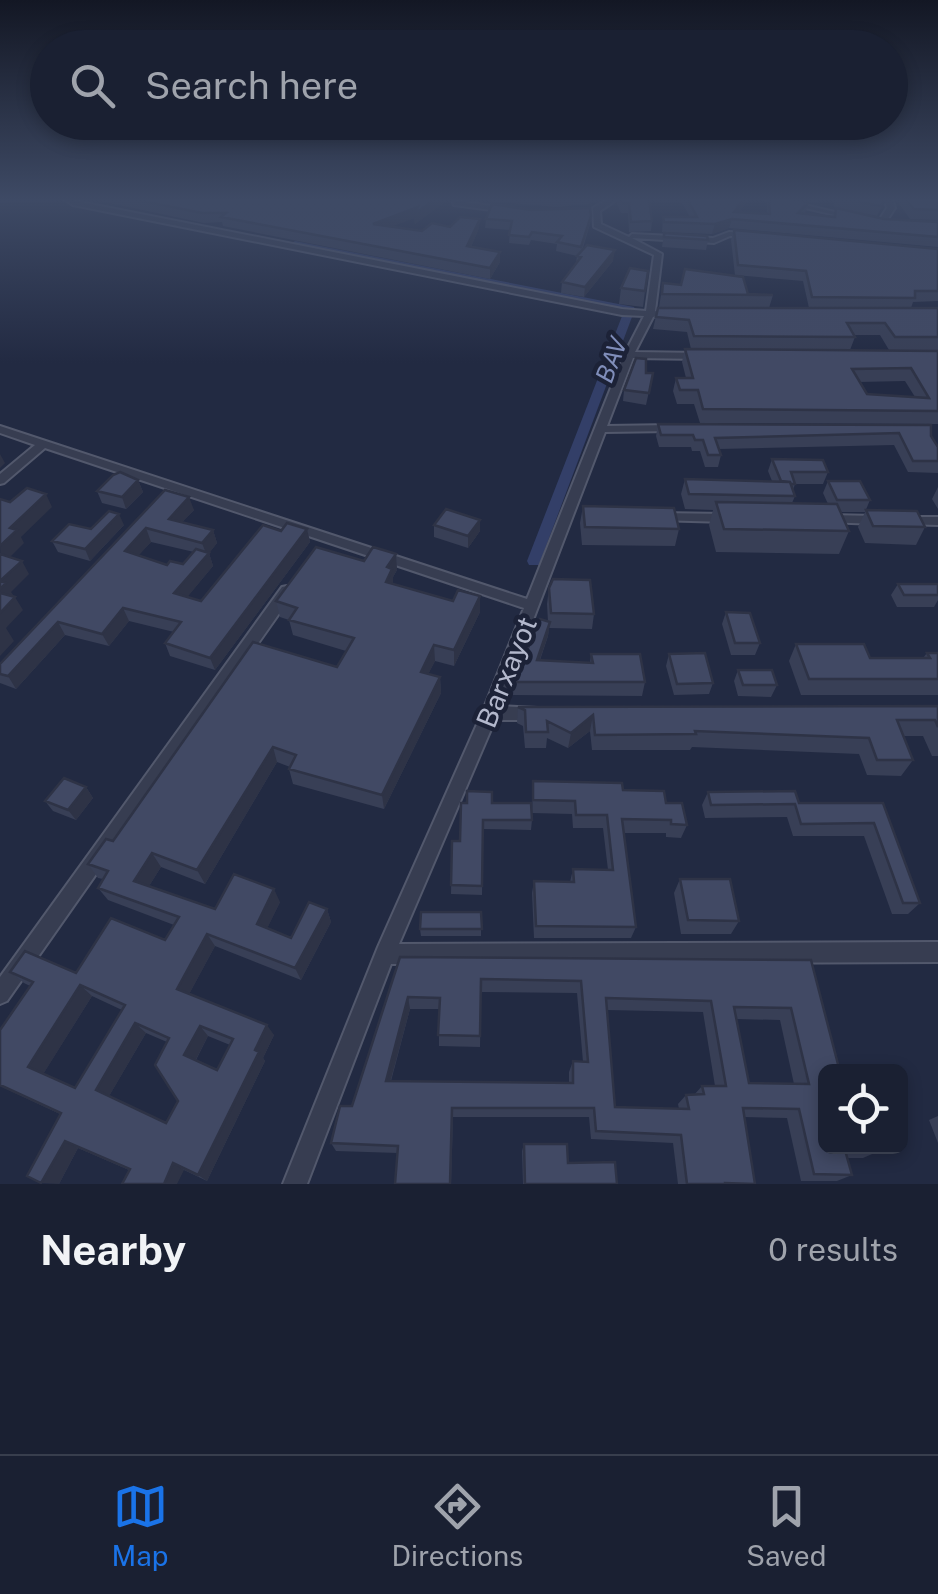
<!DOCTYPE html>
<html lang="en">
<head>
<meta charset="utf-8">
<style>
  :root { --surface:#1a2032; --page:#23283a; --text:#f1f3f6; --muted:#9fa3ac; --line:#383e4d; --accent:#1a73e8 }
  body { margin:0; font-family:"Public Sans",sans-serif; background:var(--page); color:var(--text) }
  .controls { position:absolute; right:30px; bottom:30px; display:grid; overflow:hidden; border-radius:15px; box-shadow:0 5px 15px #0003 }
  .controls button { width:90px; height:90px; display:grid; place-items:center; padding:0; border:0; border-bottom:2px solid var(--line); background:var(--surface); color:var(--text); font:50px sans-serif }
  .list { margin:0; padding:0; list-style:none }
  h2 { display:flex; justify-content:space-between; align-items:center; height:130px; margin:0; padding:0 40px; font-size:42px }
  h2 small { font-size:32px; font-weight:400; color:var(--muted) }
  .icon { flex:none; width:55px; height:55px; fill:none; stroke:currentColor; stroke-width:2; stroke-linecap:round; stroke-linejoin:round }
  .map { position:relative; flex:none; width:938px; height:1184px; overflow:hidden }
  .search { position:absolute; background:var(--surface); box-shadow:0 5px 15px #0003; left:30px; right:30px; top:30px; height:110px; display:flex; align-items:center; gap:25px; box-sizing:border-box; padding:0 35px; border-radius:55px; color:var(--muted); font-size:38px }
  .sheet { height:270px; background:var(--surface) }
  nav { display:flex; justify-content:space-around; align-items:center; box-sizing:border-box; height:140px; border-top:2px solid var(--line); background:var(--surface); font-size:28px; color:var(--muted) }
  nav a { display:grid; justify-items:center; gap:5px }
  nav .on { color:var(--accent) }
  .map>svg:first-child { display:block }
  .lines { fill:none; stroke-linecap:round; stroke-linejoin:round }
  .canal { fill:#333f68; fill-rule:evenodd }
  .minor-casing { stroke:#52586c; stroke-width:4 }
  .minor { fill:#373d51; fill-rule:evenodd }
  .wall { fill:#383f56; fill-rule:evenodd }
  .shaded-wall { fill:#2e3346 }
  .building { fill:#414964; stroke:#2e3346; stroke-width:2.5; fill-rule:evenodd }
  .labels { text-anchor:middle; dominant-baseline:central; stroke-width:9; stroke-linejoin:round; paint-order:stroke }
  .far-water-label { font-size:25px; font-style:italic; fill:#808eba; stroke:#1c2237 }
  .street-label { font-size:28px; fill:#b3b8cc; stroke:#1c2237 }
</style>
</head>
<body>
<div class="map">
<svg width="938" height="1184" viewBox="0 0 938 1184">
  <rect width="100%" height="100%" fill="#222a42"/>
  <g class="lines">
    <path class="canal" d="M67,198L90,204L86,206L61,201L0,203V199Z
      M295,241L634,307L635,309L539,565H529L527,561L624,311L292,246L291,244Z"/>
    <defs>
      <path id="minor" d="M63,198H71L75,201L622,309L646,311L654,255L594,227L593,208L610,198H619L600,211L601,224L629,237L632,234L713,238L729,232L751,233V237L730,236L714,243L632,238L662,254L655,311L662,314L653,317L635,352L702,353L707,356L702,359L633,358L607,426L672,425L678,428L672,431L605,432L500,706L538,708L540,713L538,718L532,720H495L399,944L938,942V962L391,964L307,1184H283L378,947L482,713L524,608L45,448L4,483L0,484V474L35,445L0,433V426L527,599L624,355L644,316L622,315L73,205Z
        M762,198H775L852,216L848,218Z
        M884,198H892L895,208L884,225H881L877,223L887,208Z
        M457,201L506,208L510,210L506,212L454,205L453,203Z
        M659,513L727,514L733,518L727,522L655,520L653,517L655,514Z
        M829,515L877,516L883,520L877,524L825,522L823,519Z
        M904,517H938V525L900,524L898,521Z
        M287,586L294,591L292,595L7,1001L0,1004V977L282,587Z"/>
    </defs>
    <use href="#minor" class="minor-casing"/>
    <use href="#minor" class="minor"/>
  </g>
  <path class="wall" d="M86,198H352L445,202L415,224L414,218L392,226L422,231L450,227L479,228L471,247L500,252V262L490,279L223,226L222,222L204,223Z
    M477,198H609L589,204L557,207L477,200Z
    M618,198H750L739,212L767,214V198H821L816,203L798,200L809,202L805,213L833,217L836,208L884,219L938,222V247L729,228L712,234L662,232L663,217H690L682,203L672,202L650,201L652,221L651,231L629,232L628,213H621L617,204Z
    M835,198H886L877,216L834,207Z
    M895,198H938V220L910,219Z
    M531,210L591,216L590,224L582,251L613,261L584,297L561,293L562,282L576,263L577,256L556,251L557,244L531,240L529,245L509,243L510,230L485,228L486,219Z
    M734,230L938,249V301L913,302L911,308H938V350H889L880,335H854L855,337L850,350L691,349L687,332L653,329L658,308H809L803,281L735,275L731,240Z
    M664,233L708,240L706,250L662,247Z
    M663,283L748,294L773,295L769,308L659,307Z
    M621,288L645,291L643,307L619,304Z
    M685,349L938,351V424L700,423L694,404H677L673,391L676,378H686L682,362ZM905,381L915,397L867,394L859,382Z
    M646,373H653L646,405L623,401L624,390Z
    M658,424L931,425V436L938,447V473L908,472L894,445L719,449L721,455L718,467H705L700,451H692L691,447H659L656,436Z
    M772,459L828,472L823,484H795L793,490L795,496L792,503L828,504L823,493L828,481L870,500L865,512H841L849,531L839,554L716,552L709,525L713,510L685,509L681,494L685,479L772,481L768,471Z
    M138,480L143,492L126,509L102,503L97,491Z
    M938,487V509L932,499Z
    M165,490L194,510L182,522L213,530L217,543L209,553L213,566L187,597L201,601L281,531L307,529L310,542L215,670L170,656L165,643L174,632L129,621L109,646L65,635L16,689L0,683V664ZM151,542L194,552L183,564L167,565L138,555Z
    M583,506L679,529L675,546L582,545L580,523Z
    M866,510L925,527L916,545L865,543L858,527Z
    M124,525L90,561L58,552L52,541L91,529Z
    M434,525L480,531L468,548L434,537Z
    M396,554L397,570L393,577V584L480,612L454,666L435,661L428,674L440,677L441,693L384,809L293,784L289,769L290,767L277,762L205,884L161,867L149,886L215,909L280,902L267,928L291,938L327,909L331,922L301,980L215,946L189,994L274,1035L263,1058L265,1061L207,1181L184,1170H129L78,1148L59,1184L60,1114L0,1086V1030L30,986L24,983L10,972L76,973L165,940L174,925L108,900L98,888L103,879L98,878L88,864L113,841L337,667L346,651L293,635L289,620L280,617L276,601L364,561ZM92,996L122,1010L75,1088L43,1074ZM146,1033L167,1042L178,1101L166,1123L109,1096ZM208,1036L230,1045L217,1070L196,1060Z
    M898,584H938V600L934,607H897L891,595Z
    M549,588L594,614L592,629L549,628L548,636L540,660L590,663L591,654L645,682L642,696L513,695L514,682L548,622L547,604Z
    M726,612L760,643L755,655H731L722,624Z
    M796,644L870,658H923L927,653H938V695H801L789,661Z
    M669,654L713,683L709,694L674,695L666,666Z
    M738,670L777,685L771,697L738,696L734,681Z
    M938,706V756H932L923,736H903L913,760L901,776L867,775L859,754L692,747L690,750H592L590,731L568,748L547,738L546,748H525L523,726L517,723L518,707Z
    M533,781L623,790L666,803L687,825L681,838L666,837V833H624L636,927L631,938H534L532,893L534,881L570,882L573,869L608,870L603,828H573L572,814L532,813Z
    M86,787L93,798L76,820L53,811L45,801Z
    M708,792L799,803H883L920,903L908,914H892L864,836H793L787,817L705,818L702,805Z
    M492,803L532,820L531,830L483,829L482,895L451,894L452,841H460Z
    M680,879L739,921L731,934H681L674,893Z
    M481,912V936H421L420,929Z
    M400,957L811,960L826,1072L879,1151L863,1158H847L852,1175L837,1181H801L787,1118L744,1117L755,1184H678L673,1143L591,1139L589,1117H453L451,1184H395L398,1153L336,1151L331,1143L352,1106ZM481,992L577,993L583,1062L573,1061L569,1072V1083L391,1081L410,1009H439V1046L480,1047ZM607,1010L703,1012L715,1086H702L694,1095H686L678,1104L679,1109L615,1107ZM736,1019L780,1020L794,1084L749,1083Z
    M938,1116V1143L929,1120Z
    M524,1144L568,1163L617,1184H523L522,1151Z"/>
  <path class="shaded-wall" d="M437,198H459L445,202L415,224L414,218L374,234L373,224Z
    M590,198H609L589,204Z
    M745,198H750L734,219V212Z
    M480,219L479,228L467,256V246Z
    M732,219L729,228L712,234L715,224Z
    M615,250L613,261L584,297L585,287Z
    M500,252V262L490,279V268Z
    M0,454L5,463L0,468Z
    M138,480L143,492L126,509L122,497Z
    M46,494L52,507L21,537L24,543L1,566L0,546L10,528Z
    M189,497L194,510L173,532L169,519Z
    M119,514L124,525L90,561L85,549Z
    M480,520V531L468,548V536Z
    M146,528L151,542L131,564L125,551Z
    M307,529L310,542L215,670L210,658Z
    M213,530L217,543L207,556L202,543Z
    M209,553L213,566L180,606L174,593Z
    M396,554L397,570L393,577V585L386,582L387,567Z
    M22,561L29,574L11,592L14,596L0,597V581Z
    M480,596V612L454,666V650Z
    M15,597L23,610L6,628L14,641L0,656V613Z
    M123,608L129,621L109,646L102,634Z
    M58,622L65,635L16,689L8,676Z
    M550,622L548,636L535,673L537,660Z
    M434,645L435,661L422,687L421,672Z
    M440,677L441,693L384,809L382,795Z
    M593,715L590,731L568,748L571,733Z
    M273,747L277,762L205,884L197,870Z
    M86,787L93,798L76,820L68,810Z
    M152,853L161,867L144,894L134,881Z
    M274,889L280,902L263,937L257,924Z
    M327,909L331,922L301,980L295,968Z
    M207,934L215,946L186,1000L177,989Z
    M80,985L92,996L42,1076L28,1067Z
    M408,997L410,1009L388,1090L386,1081Z
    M135,1023L146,1033L108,1098L96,1090Z
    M267,1025L274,1035L263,1058L265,1061L207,1181L198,1175Z
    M200,1026L208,1036L193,1065L184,1055Z
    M65,1141L78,1148L59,1184L41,1183Z
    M173,1163L184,1170L177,1184H164Z"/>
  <path class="building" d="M128,198H437L414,214L418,207L373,224L422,231L432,223L450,227L460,217L480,219L467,246L500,252L490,268L221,217L226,213H202Z
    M620,198H649L652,221L631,222L629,203H623Z
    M687,198H745L734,212L770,214L769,198H788L809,202L798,213L835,217L836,208L884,219L938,222V237L732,219L715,224L664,222L663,217H697Z
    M840,198H886L881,206Z
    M905,198H938V210L914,209Z
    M492,204L531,210L590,208L591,216L581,247L557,242L562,236L532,232L529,237L509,235L512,221L486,219Z
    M734,230L938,249V291H915V298L812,297L806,271L738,265Z
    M664,233L707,236L708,240L664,237Z
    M587,245L615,250L585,287L562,282L581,257L577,256Z
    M630,268L648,271L645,291L621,288Z
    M685,269L743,277L748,294L773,295L662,294L663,283L681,285Z
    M658,308H938V337H895L885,323H847L855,337L694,336L689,320L656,317Z
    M685,349L938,351V411L703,409L698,390H680L676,378H693ZM911,368L929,398L867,394L852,369Z
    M636,358L646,359V373H653L649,393L624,390Z
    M658,424L931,425V436L938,447V461H913L899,433L715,438L721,455H708L703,440H695L693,435H661Z
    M772,459L823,460L828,472H791L795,484H791L790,482L781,481Z
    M120,472L138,480L122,497L97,491L113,475Z
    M685,479L790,482L795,496L689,494Z
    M828,481H860L870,500H837Z
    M27,488L46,494L10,528L17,530L0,546V499L10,502Z
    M165,490L189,497L169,519L213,530L202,543L146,528L125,551L167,565L170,561L183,564L196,549L209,553L174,593L201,601L263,525L281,531L287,523L307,529L210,658L165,643L181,622L123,608L102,634L58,622L8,676L0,674V664Z
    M716,502L837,504L849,531L724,529Z
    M583,506L674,508L679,529L585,527Z
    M446,509L480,520L468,536L434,525Z
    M866,510L917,511L925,527L873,526Z
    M109,511L119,514L85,549L52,541L69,524L91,529Z
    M316,547L364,561L373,547L390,552L396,554L387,567L392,569L386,582L453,601L458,590L480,596L454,650L434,645L421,672L440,677L382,795L289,769L296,755L273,747L197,870L152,853L134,881L215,909L234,874L274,889L257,924L291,938L309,902L327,909L295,968L207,934L177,989L267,1025L255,1050L259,1052L198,1175L173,1163L164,1184H122L130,1169L65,1141L41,1183L27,1176L61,1113L0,1085V1030L33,982L10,972L25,951L76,973L111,918L165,940L179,917L98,888L108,871L88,864L106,839L113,841L253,642L337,667L354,638L289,620L297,608L276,601ZM80,985L125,1005L75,1088L28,1067ZM135,1023L169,1038L155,1065L178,1101L166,1123L96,1090ZM200,1026L233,1039L217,1070L184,1055Z
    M0,554L22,561L0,581L6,583L0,589Z
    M553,579L590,580L594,614L551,613L549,588Z
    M898,584H938V595H904Z
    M0,593L15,597L0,613Z
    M726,612L750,613L760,643H735Z
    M540,619L550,622L537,660L593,663L591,654H640L645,682H514Z
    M796,644H864L870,658H930L927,653H938V679H809Z
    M705,653L713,683L677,684L669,654Z
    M738,670H772L777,685H743Z
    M938,706V727L935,720H897L913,760H877L869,738L695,731L696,734L595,735L593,715L571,733L547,721L548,732H526L525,710L518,707Z
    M64,778L86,787L68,810L45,801Z
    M533,781L622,783L623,790L664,791L666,803H682L687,825L671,824V820L622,819L636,927L536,926L534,881L574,882L573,869L613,870L607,815H576L575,801L533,800Z
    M467,791L492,792V803H531L532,820H483L482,886L451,885L452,841H460L461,803H467Z
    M795,791L799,803H883L920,903H903L874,823L801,824L795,804L711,805L708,792Z
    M680,879H730L739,921L688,920Z
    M421,912H481L482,929H420Z
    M400,957L811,960L840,1072H826V1146H877L879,1151L845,1150L852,1175L814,1174L799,1109L743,1108L755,1184L725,1183V1184H687L681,1135L596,1131L594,1108H452L450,1184H395L398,1146L331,1143L340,1106H352ZM481,979L581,981L588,1062L573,1061V1083L386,1081L408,997L440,998L438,1035L480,1036ZM606,998L711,1001L726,1086H702L704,1094L686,1095L689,1109L615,1107ZM734,1007L791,1008L809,1084L749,1083Z
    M524,1144H567L568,1163L615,1162L617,1184H525Z"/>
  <linearGradient id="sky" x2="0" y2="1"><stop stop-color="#131724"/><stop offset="0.55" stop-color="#3e4a65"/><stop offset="1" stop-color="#3e4a65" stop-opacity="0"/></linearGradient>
  <rect width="938" height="363" fill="url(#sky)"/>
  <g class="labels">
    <g class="far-water-label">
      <text transform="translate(611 360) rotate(-69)">BAV</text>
    </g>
    <g class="street-label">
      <text transform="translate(506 672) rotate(-68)">Barxayot</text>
    </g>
  </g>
</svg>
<div class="controls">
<button><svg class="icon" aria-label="locate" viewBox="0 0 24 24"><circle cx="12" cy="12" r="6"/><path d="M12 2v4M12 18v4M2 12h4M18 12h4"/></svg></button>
</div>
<div class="search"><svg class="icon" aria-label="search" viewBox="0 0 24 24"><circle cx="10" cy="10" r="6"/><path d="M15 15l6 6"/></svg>Search here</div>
</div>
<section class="sheet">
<h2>Nearby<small>0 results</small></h2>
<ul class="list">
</ul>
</section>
<nav>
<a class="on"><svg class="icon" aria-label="map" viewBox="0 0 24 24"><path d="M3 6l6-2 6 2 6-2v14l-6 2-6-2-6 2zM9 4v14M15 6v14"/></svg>Map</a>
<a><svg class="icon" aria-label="directions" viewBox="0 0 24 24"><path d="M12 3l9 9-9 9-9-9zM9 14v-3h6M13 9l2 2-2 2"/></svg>Directions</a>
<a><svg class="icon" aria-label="saved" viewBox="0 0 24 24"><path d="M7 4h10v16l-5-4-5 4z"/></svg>Saved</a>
</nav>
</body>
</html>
